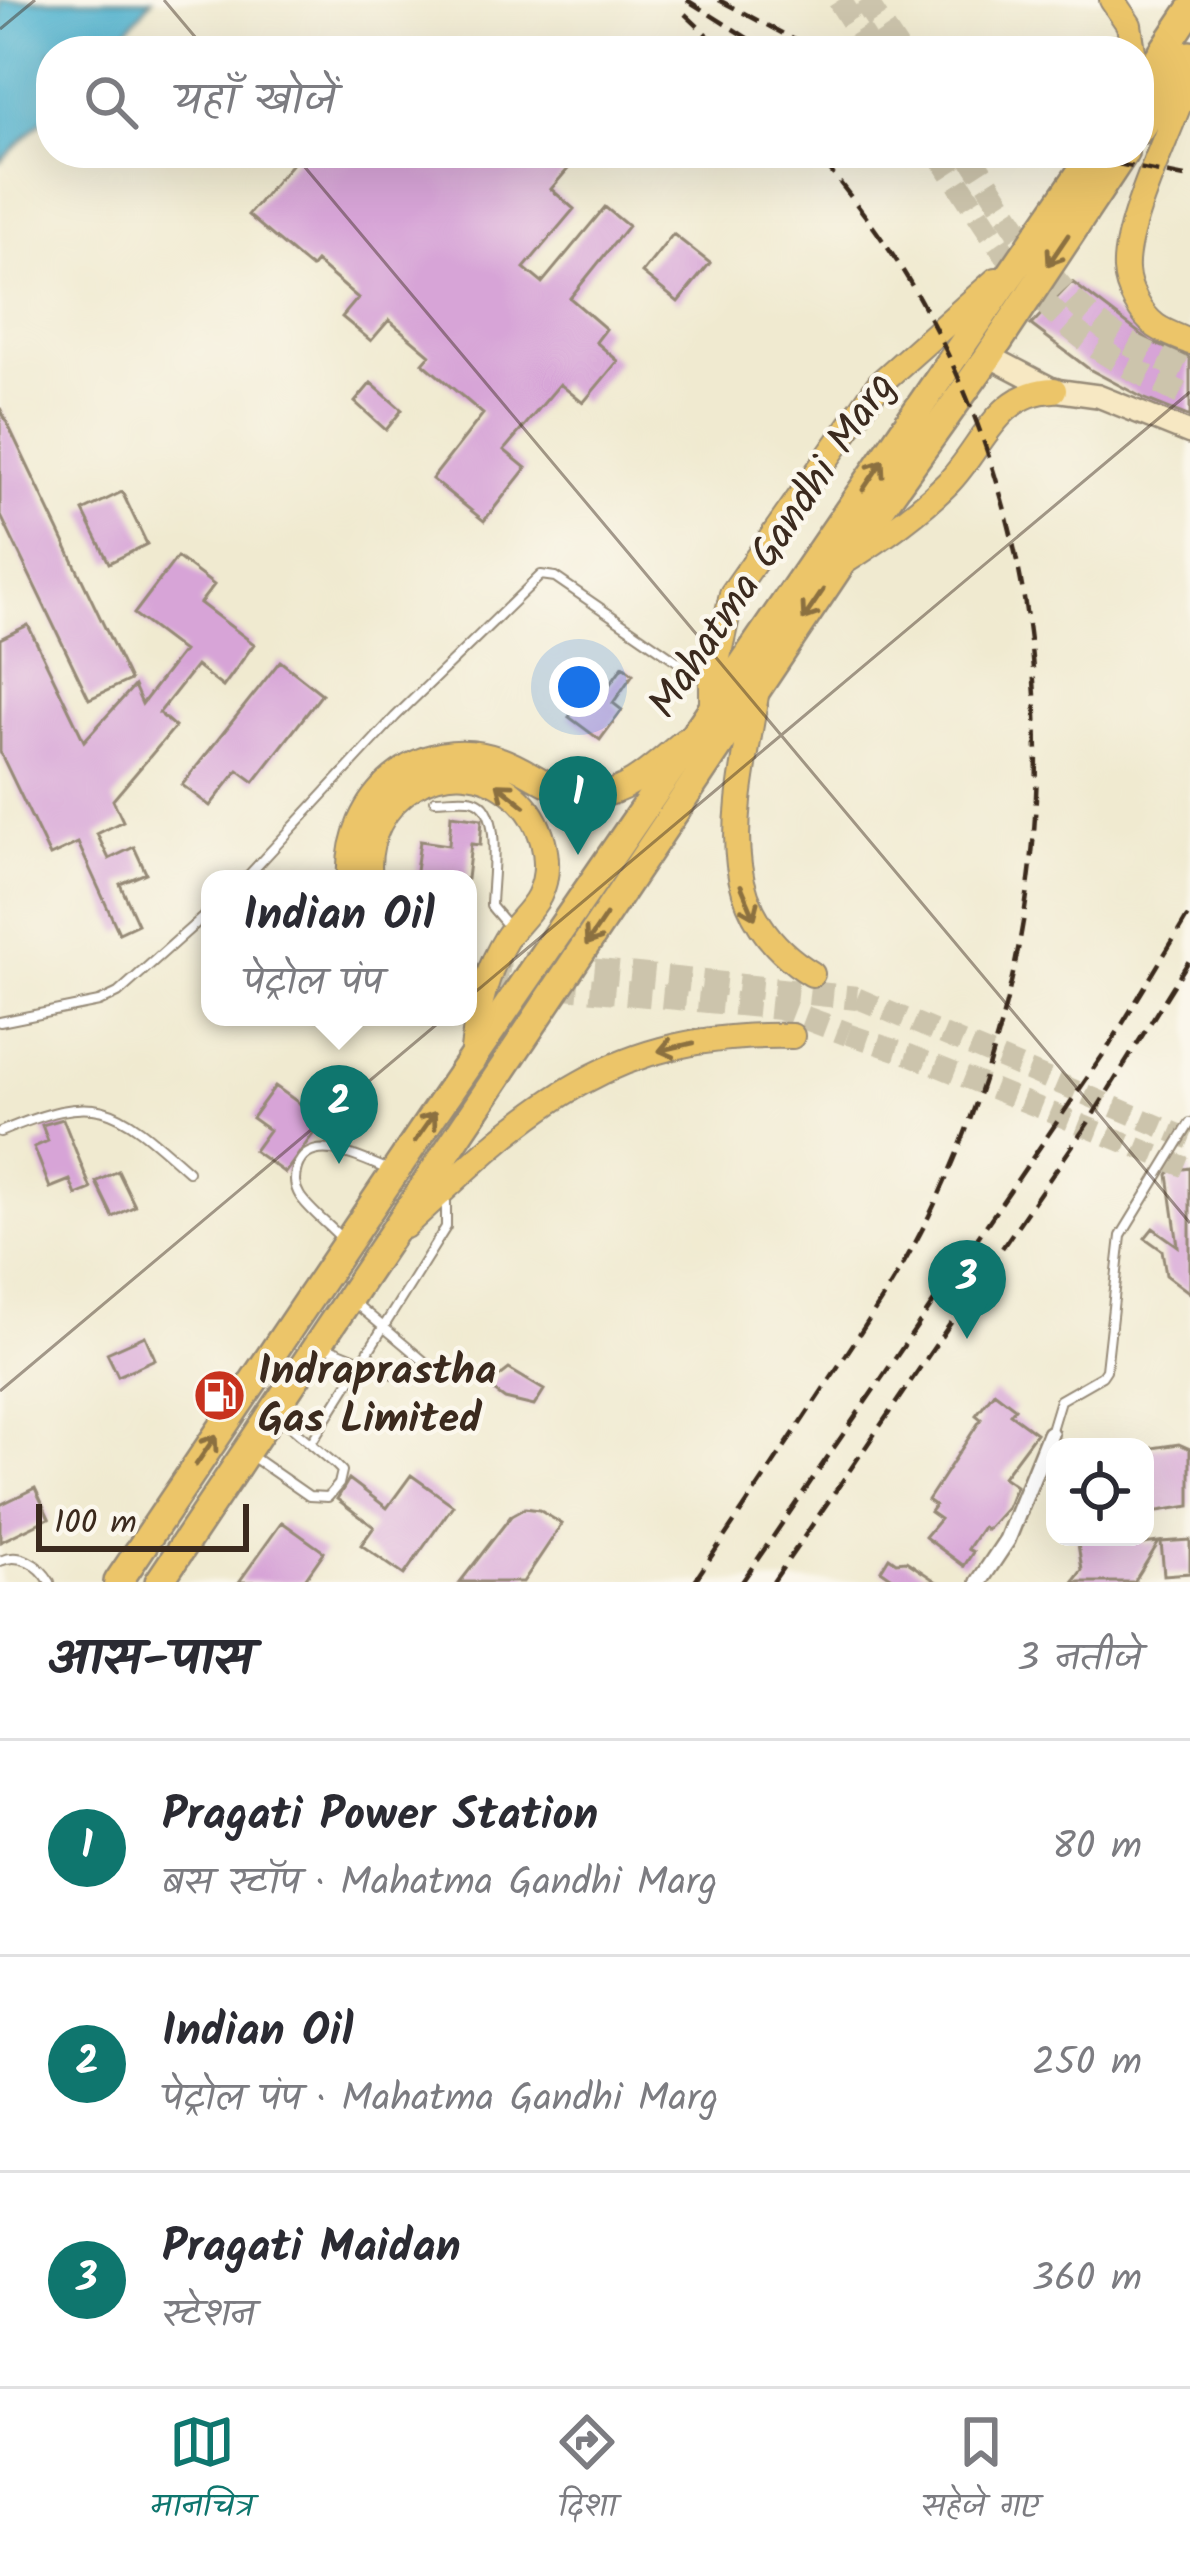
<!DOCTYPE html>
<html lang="hi">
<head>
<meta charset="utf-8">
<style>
  :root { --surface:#fff; --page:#f7f7f7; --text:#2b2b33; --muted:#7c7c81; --line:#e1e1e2; --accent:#0f766e }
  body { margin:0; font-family:Kalam,"Playpen Sans Deva",sans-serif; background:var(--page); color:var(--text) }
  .controls { position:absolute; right:36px; bottom:36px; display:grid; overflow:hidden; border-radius:24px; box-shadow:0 12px 48px #0002 }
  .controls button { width:108px; height:108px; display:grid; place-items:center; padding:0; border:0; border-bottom:3px solid var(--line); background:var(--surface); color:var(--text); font:60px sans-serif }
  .scale { position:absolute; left:36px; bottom:30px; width:213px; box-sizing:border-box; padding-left:12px; border:6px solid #3b2a1e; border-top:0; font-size:33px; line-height:42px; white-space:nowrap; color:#3b2a1e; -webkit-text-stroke:9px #fbf7ec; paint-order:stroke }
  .you { position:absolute; left:579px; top:687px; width:42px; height:42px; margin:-30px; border:9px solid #fff; border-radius:50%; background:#1a73e8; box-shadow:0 0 0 18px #1a73e833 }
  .badge { display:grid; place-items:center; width:78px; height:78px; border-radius:50%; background:var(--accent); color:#fff; font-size:39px; font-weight:700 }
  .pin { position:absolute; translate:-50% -99px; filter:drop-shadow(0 3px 6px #0008) }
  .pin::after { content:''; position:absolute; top:63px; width:42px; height:36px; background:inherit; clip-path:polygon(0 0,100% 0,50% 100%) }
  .popup { position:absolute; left:201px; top:870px; width:276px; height:156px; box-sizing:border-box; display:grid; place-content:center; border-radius:24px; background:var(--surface); filter:drop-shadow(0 3px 9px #0005); font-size:39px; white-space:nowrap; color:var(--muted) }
  .popup b { font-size:45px; color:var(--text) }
  .popup::after { content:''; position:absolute; left:50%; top:100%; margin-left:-24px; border:24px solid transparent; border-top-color:var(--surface) }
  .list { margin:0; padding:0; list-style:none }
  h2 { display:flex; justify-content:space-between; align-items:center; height:156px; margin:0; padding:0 48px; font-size:51px }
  h2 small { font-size:39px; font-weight:400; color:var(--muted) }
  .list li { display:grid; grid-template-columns:78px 1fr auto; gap:36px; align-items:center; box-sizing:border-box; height:216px; padding:0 48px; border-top:3px solid var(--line) }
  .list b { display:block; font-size:45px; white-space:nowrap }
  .list p { margin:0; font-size:39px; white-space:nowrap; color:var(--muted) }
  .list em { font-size:39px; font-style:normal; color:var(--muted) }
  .icon { flex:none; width:66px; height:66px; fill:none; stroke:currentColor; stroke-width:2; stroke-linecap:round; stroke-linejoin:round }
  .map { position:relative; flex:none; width:1190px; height:1582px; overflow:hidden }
  .search { position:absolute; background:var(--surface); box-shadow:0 12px 48px #0002; left:36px; right:36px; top:36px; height:132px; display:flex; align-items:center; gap:30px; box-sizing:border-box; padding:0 42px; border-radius:48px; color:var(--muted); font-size:45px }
  .sheet { height:804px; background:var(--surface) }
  nav { display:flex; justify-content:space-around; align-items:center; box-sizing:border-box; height:168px; border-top:3px solid var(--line); background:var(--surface); font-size:33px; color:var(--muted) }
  nav a { display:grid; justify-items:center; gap:6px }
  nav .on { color:var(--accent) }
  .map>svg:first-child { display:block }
  .water { fill:#50b2cf; stroke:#466e76; stroke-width:3 }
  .building { fill:#d7a4d7 }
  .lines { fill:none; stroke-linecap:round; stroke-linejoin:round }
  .secondary-tunnel { stroke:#ccc4ac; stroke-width:21; stroke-dasharray:21 10; stroke-linecap:butt }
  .primary-tunnel { stroke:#ccc4ac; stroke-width:24; stroke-dasharray:24 12; stroke-linecap:butt }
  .lane-casing { stroke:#968a77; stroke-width:12 }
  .street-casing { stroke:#968a77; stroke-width:20 }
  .secondary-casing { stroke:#968a77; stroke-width:26 }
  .primary-casing { stroke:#968a77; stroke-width:28 }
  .highway-casing { stroke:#968a77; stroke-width:32 }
  .lane { stroke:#fff; stroke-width:8 }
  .street { stroke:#fff; stroke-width:15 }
  .secondary { stroke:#f7e8c3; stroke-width:21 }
  .primary { stroke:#ecc569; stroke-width:24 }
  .highway { stroke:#ecc569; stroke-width:27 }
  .rail { stroke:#3b2a1e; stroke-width:4.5; stroke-dasharray:18 9; stroke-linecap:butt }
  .oneway { stroke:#8b7040 }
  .ticks { fill:none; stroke:#3b2a1e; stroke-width:3; stroke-opacity:0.45 }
  .labels { text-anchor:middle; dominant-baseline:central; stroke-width:9; stroke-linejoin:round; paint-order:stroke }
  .street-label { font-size:42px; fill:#3b2a1e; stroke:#fbf7ec }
  .poi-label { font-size:42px; font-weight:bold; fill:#3b2a1e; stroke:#fbf7ec; text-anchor:start }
</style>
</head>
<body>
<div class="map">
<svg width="1190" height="1582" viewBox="0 0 1190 1582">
  <rect width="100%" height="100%" fill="#fbf7ec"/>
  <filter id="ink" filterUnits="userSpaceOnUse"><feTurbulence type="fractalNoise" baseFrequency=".00833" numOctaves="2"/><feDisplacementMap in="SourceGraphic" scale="24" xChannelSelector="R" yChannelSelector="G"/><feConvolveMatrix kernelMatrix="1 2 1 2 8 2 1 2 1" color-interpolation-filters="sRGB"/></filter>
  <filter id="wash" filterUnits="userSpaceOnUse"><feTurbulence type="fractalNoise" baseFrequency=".004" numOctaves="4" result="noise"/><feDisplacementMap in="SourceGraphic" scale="48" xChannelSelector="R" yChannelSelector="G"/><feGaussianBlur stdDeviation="2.7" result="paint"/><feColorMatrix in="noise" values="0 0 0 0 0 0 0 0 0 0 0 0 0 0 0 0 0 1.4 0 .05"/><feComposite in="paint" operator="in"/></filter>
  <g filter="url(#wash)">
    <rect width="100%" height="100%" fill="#f0ead0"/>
    <path class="water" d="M0,0H152L109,51H51V112L0,162Z"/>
    <g id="blocks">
      <path class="building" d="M301,153H550L568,169L551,189L574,209L524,268L542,283L605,207L628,226L570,298L606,329L596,342L618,361L583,403L560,384L504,450L526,468L484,521L432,479L483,414L423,363L430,355L389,320L371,341L342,317L358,298L316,262L311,268L248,215Z
        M673,234L710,263L678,302L642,273Z
        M1072,282L1151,342L1190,358V417L1145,399L1089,369L1031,325Z
        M371,383L402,410L386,430L355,402Z
        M0,408L130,680L89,699L0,514Z
        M122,492L147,544L109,563L83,511Z
        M177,557L214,585L200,603L254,644L223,687L196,666L159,713L175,727L113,800L123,821L97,834L109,859L134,847L146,873L120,884L138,924L119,933L78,843L50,856L0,752V639L28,625L84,741L134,686L142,704L183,651L134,614Z
        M280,661L322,694L254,782L238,770L210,806L182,785Z
        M623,666L633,674L613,703L622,710L600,740L569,717L591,687L602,695Z
        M451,815L482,819L480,845L471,844L467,879H415L420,841L449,845Z
        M275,1086L323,1120L285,1173L254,1151L269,1130L252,1118Z
        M63,1119L91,1189L76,1195L70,1180L50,1188L34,1147L48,1141L42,1125Z
        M1190,1168V1293L1166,1275L1162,1250L1145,1238L1153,1228L1178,1246L1168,1175L1170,1171Z
        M118,1171L135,1206L113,1217L96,1182Z
        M145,1336L155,1359L118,1376L107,1353Z
        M509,1369L544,1390L534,1406L505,1399L487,1386Z
        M994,1392L1015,1408L1010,1414L1036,1433L1003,1477L1016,1486L1007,1508L987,1530L983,1527L968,1549L973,1552L964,1566L925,1537L940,1519L930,1512L935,1505L928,1500L981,1419L976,1415Z
        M1179,1444L1190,1449V1506L1145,1513V1449Z
        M411,1475L453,1505L404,1575L361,1545L374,1527L337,1499L349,1479L387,1508Z
        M35,1488L49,1518L0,1542V1505Z
        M525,1508L539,1510L562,1524L523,1582H460L511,1516Z
        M282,1522L324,1552L303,1582H239Z
        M1077,1537H1142L1143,1544L1159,1542L1134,1582H1073L1082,1570Z
        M1190,1540V1573L1164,1575L1161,1542Z
        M889,1557L896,1562L906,1561L937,1582H898L881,1570Z"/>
    </g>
  </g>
  <g filter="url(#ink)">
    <use href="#blocks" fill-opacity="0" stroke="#968a77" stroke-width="3"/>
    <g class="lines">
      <path class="secondary-tunnel" d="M857,998L1190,1139
        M848,1034L910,1055L1190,1169"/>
      <path class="primary-tunnel" d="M839,0L872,51
        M864,0L898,51
        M939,153C979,214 1019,285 1076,332C1110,360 1151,378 1190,398
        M968,153C1009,214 1051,293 1114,335C1137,350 1165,360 1190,372
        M487,959L857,998
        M483,979L779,1008L848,1034"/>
      <defs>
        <path id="lane" d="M435,800C447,800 463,797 474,800C504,808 491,880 491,906L508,926
          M245,879L395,717L541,575L555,577L706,681
          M0,1022L99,1002L118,993L210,911
          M0,1132C98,1091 112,1103 188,1171
          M341,1238C328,1224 310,1211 300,1196C294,1186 294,1178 297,1168C310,1130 366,1161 391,1171
          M324,1346L405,1379L414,1376L425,1362L356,1304
          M1050,1433L1060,1400L1102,1376L1106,1370L1121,1236L1190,1123
          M311,1443L446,1227V1197
          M253,1457L309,1496L328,1497L339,1484L342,1471L335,1464L279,1417
          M0,1561C20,1552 39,1564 50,1582"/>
        <path id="street" d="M979,1582L1007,1540L1050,1434"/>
        <path id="secondary" d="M989,356L1054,390L1098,396L1190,433"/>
        <path id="primary" d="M1112,0L1129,25L1133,51
          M1190,76C1174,123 1123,225 1126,270C1127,289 1141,315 1156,326C1166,333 1179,337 1190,342
          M844,562C881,539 916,515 947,484C983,448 996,392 1054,390
          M757,689C741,794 702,907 812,974
          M712,710V685L732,594L879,384L996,280
          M350,879C345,798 419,730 501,760C532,771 558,798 594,796C630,793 660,760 687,739
          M370,879C359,799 451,739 515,796C542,819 555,863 539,896C531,912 515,924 506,939C483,976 475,1020 472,1062
          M405,1226C531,1108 607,1032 792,1036"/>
        <path id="highway" d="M1139,87L1190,11
          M1139,130L1190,55
          M118,1582L431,1118L1094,153
          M159,1582L840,565L989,356L1124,153"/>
      </defs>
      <use href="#lane" class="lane-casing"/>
      <use href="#street" class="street-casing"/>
      <use href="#secondary" class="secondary-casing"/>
      <use href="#primary" class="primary-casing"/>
      <use href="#highway" class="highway-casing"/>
      <use href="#lane" class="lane"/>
      <use href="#street" class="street"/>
      <use href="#secondary" class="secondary"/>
      <use href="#primary" class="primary"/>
      <use href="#highway" class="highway"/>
      <path class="rail" d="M687,0L768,51
        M719,0L816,51
        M685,14L724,51
        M1061,153L1190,178
        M694,1582C738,1517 782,1451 825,1386C862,1331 900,1275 929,1216C1068,927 1079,595 925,309C896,254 856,202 816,153
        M742,1582L1109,1046L1190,912
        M773,1582L1088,1123L1190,959"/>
    </g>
    <defs><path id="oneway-shaft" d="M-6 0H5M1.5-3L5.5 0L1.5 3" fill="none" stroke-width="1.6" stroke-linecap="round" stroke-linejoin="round" transform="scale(3)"/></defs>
    <g class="oneway">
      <use href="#oneway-shaft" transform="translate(1058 250) rotate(124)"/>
      <use href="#oneway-shaft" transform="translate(873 475) rotate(-56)"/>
      <use href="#oneway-shaft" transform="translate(813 605) rotate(124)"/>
      <use href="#oneway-shaft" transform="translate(511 795) rotate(-141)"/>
      <use href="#oneway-shaft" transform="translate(748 902) rotate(67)"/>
      <use href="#oneway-shaft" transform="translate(596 930) rotate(124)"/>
      <use href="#oneway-shaft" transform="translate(676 1047) rotate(167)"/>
      <use href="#oneway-shaft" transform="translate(425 1127) rotate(-55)"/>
      <use href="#oneway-shaft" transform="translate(206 1450) rotate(-56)"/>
    </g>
  </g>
  <path class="ticks" d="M164,0L207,51M0,29L35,0M293,153L1190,1223M0,1391L1190,392"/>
  <defs>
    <symbol id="fuel-disc" viewBox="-11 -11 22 22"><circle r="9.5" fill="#c8321e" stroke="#fbf7ec"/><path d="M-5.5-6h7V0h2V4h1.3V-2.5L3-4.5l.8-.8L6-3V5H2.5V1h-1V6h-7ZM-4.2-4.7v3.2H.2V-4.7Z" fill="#fff"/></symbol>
  </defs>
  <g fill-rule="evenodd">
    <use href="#fuel-disc" x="190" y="1366" width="59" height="59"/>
  </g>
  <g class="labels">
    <g class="street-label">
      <text transform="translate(773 546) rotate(-56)">Mahatma Gandhi Marg</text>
    </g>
    <g class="poi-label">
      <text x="258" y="1372">Indraprastha<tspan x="258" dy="48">Gas Limited</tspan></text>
    </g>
  </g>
</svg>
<div class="controls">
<button><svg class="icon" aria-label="locate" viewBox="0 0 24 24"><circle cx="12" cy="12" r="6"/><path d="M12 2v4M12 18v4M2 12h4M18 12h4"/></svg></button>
</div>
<div class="scale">100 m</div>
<div class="you"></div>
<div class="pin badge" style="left:578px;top:855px">1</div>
<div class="pin badge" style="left:339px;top:1164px">2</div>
<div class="popup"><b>Indian Oil</b>पेट्रोल पंप</div>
<div class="pin badge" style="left:967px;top:1339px">3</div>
<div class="search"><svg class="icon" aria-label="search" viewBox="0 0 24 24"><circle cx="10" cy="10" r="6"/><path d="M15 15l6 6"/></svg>यहाँ खोजें</div>
</div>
<section class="sheet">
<h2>आस-पास<small>3 नतीजे</small></h2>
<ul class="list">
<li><span class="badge">1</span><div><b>Pragati Power Station</b><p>बस स्टॉप · Mahatma Gandhi Marg</p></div><em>80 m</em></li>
<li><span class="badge">2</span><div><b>Indian Oil</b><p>पेट्रोल पंप · Mahatma Gandhi Marg</p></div><em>250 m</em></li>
<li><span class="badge">3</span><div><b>Pragati Maidan</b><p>स्टेशन</p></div><em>360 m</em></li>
</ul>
</section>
<nav>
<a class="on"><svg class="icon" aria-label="map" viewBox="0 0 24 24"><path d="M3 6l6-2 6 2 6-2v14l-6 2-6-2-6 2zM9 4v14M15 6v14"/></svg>मानचित्र</a>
<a><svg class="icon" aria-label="directions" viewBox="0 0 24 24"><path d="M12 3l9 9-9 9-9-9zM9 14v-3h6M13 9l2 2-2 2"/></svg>दिशा</a>
<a><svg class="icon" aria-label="saved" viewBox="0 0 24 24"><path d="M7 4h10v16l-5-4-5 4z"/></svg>सहेजे गए</a>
</nav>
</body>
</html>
